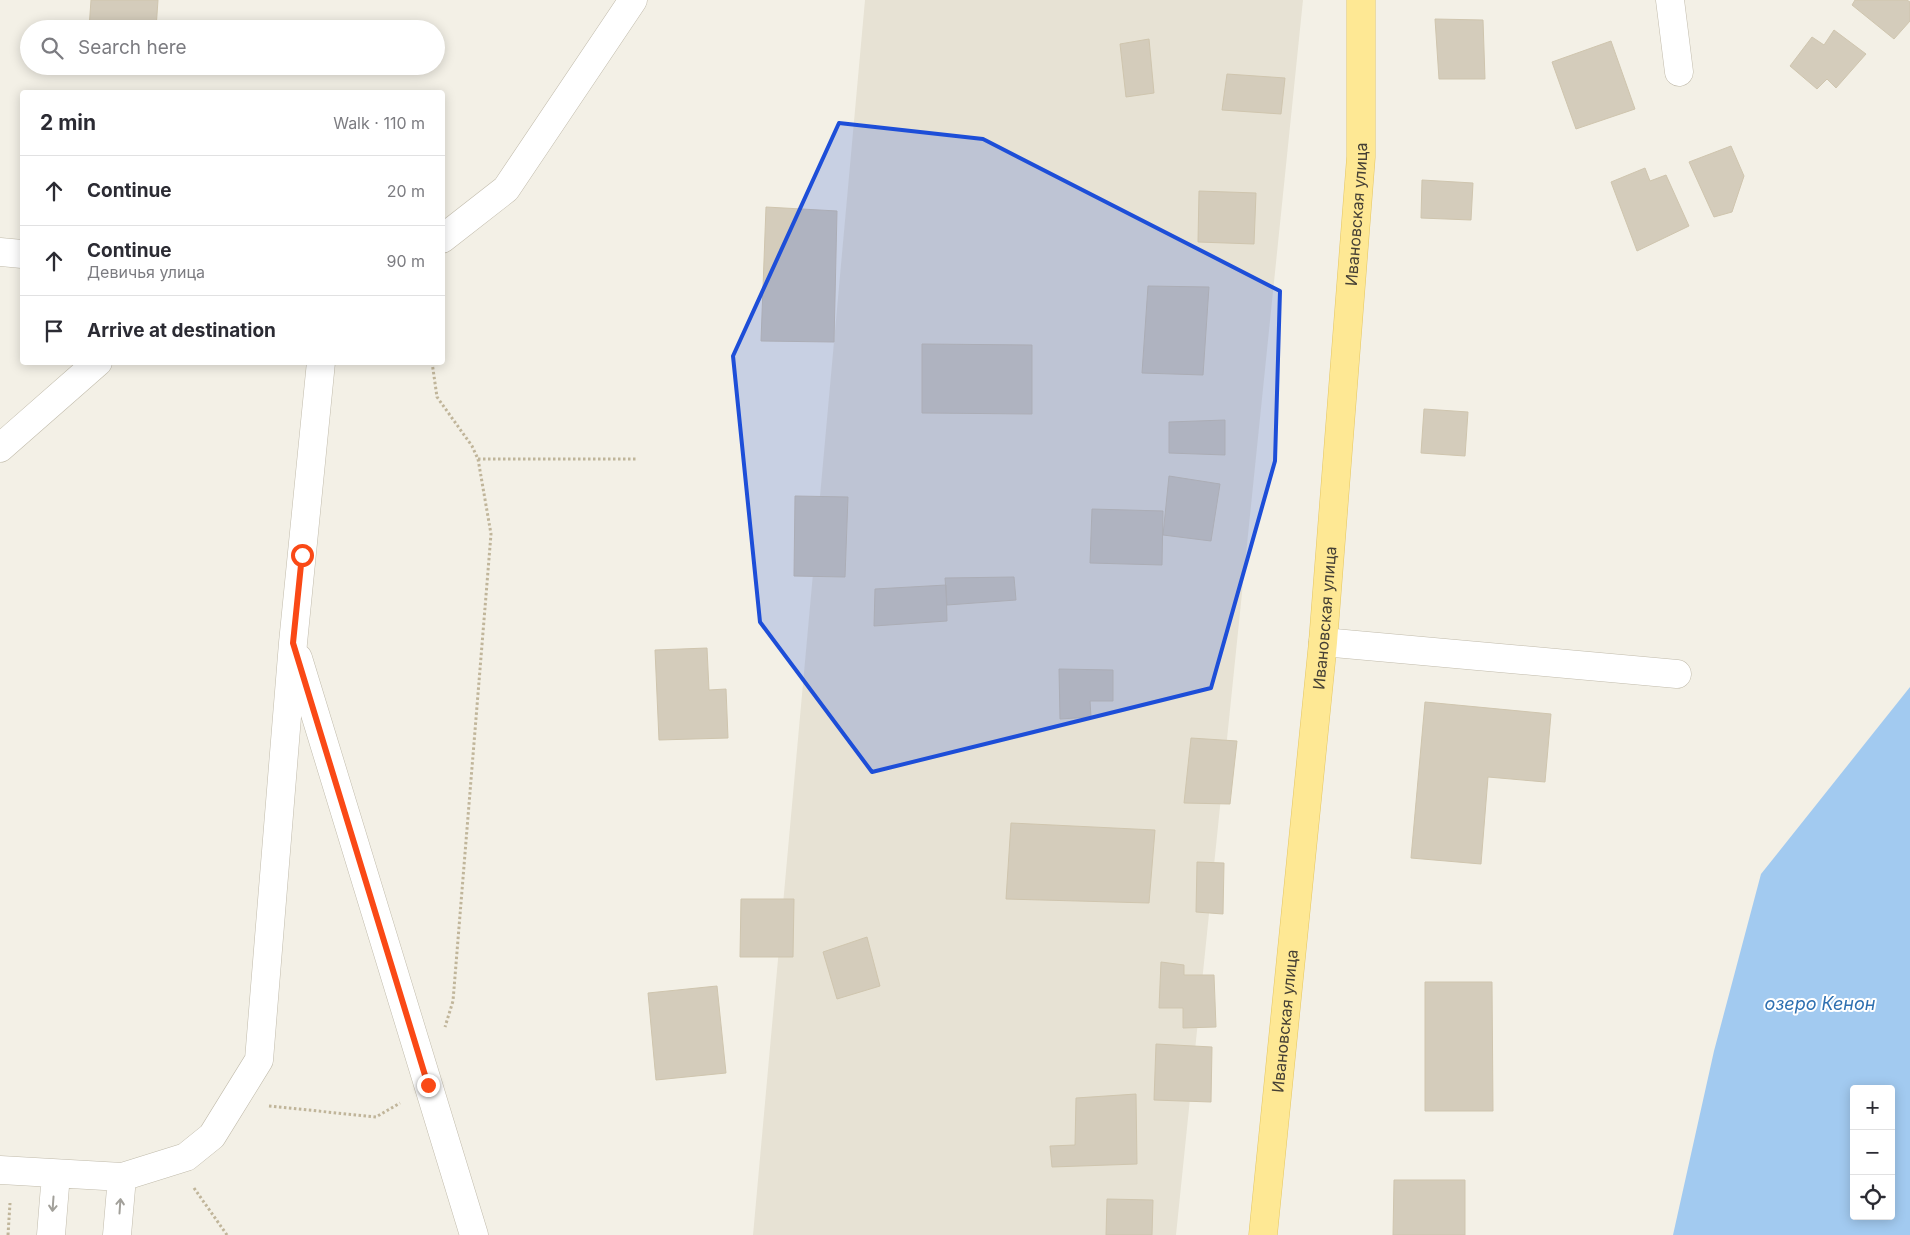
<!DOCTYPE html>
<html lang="en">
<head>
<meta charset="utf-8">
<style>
  :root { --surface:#fff; --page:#f2f2f3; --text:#2b2b33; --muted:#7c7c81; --line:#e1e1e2 }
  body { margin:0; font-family:Inter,sans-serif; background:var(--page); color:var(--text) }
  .controls { position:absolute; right:15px; bottom:15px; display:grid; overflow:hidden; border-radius:5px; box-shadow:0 2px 12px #0003 }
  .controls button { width:45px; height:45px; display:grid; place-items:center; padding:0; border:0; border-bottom:1px solid var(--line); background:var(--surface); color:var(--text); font:25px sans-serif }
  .stop { position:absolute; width:15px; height:15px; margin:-11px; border:4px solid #fa4916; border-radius:50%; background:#fff }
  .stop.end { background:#fa4916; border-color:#fff; box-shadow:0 1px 5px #0008 }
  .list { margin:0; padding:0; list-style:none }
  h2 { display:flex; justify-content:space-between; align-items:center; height:65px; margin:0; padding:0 20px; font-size:21px }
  h2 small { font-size:16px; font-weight:400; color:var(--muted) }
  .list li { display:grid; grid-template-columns:32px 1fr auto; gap:15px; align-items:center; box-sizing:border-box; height:70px; padding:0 20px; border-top:1px solid var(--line) }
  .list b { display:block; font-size:19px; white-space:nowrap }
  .list p { margin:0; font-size:16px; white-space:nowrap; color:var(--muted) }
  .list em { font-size:16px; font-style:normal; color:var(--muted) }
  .icon { flex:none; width:28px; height:28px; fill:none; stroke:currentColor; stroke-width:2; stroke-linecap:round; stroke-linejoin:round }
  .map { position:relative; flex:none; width:1910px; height:1235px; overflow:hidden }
  .search { position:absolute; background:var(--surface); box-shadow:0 2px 12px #0003; left:20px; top:20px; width:425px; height:55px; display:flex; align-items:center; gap:12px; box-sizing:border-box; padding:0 18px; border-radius:28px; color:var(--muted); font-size:19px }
  .panel { position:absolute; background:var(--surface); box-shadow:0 2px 12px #0003; left:20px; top:90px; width:425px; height:275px; border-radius:5px }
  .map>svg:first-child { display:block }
  .residential { fill:#e7e2d4 }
  .water { fill:#a2caf0; fill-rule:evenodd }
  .building { fill:#d4ccbb; stroke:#cfc5ae }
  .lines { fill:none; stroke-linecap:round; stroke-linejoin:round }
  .minor-casing { stroke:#c1bbab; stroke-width:29 }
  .major-casing { stroke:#e4c663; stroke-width:29 }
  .path { stroke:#c0b59a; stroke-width:3; stroke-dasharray:2.5 2.5; stroke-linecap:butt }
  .minor { stroke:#fff; stroke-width:28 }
  .major { stroke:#fee894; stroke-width:28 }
  .oneway { stroke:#a2a09a }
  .route { stroke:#fa4916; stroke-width:6 }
  .marked { fill:#1d4ed8; fill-opacity:0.2; stroke:#1d4ed8; stroke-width:4; stroke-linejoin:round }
  .labels { text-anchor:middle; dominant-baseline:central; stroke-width:4; stroke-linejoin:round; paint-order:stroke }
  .street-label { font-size:16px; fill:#464035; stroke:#fff }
  .water-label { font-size:18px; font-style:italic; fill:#2e70b1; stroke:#fff }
</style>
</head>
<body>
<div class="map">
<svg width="1910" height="1235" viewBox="0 0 1910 1235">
  <rect width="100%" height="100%" fill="#f3f0e6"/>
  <path class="residential" d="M865,0H1303L1176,1235H753Z"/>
  <path class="water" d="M1910,687V1235H1673L1714,1051L1761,874ZM1854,1089H1891V1216H1854Z"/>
  <path class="building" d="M91,0H158L156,29H89Z
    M1855,0H1907L1910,2V21L1894,39L1852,5Z
    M1435,19L1483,20L1485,79H1439Z
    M1834,30L1866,54L1836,88L1827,79L1817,89L1790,66L1812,37L1824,45Z
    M1149,39L1154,93L1126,97L1120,44Z
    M1611,41L1635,109L1576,129L1552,62Z
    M1227,74L1285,78L1281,114L1222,110Z
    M1731,146L1744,176L1732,212L1714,217L1689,162Z
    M1645,168L1650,181L1666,175L1689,226L1637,251L1611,182Z
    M1422,180L1473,183L1471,220L1421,218Z
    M1199,191L1256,193L1254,244L1198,242Z
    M766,207L837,211L834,342L761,341Z
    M1148,286L1209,287L1203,375L1142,373Z
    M922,344L1032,345V414L922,413Z
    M1424,409L1468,412L1465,456L1421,453Z
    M1225,420V455L1169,453V422Z
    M1169,476L1220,484L1211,541L1163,535Z
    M795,496L848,497L845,577L794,576Z
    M1092,509L1163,511L1162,565L1090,563Z
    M1014,577L1016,600L947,605L945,578Z
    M946,585L947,621L874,626L875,589Z
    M707,648L709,690L726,689L728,738L659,740L655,650Z
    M1059,669L1113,670V701H1090L1091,717L1060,719Z
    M1425,702L1551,714L1545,782L1488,777L1481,864L1411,858Z
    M1191,738L1237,741L1230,804L1184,803Z
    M1011,823L1155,830L1149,903L1006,899Z
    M1197,862L1224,863L1223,914L1196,912Z
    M741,899H794L793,957H740Z
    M867,937L880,986L837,999L823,952Z
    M1161,962L1184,965V975H1214L1216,1027L1183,1028V1008H1159Z
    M1425,982H1492L1493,1111H1425Z
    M717,986L726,1073L656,1080L648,993Z
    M1156,1044L1212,1047L1211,1102L1154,1100Z
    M1136,1094L1137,1164L1052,1167L1050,1146L1075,1145L1076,1098Z
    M1394,1180H1465V1235H1393Z
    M1107,1199L1153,1200L1152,1235H1106Z"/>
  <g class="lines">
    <defs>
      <path id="minor" d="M1670,0L1679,72
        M442,239L506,189L633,0
        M0,252L22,254
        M0,448L98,362
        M1323,642L1677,674
        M298,658L474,1235
        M0,1170L122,1177L186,1157L212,1136L259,1060L293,643L321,362
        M51,1235L56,1174
        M117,1235L122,1177"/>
      <g id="major">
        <path id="s1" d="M1263,1235L1323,642L1361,157V0"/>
      </g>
    </defs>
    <use href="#minor" class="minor-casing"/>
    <use href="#major" class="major-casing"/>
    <path class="path" d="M432,362L437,397L472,446L478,459L491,534L453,1001L445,1027
      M478,459H637
      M269,1106L376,1117L400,1103
      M194,1188L227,1235
      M8,1235L10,1203"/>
    <use href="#minor" class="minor"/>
    <use href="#major" class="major"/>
  </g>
  <defs><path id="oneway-shaft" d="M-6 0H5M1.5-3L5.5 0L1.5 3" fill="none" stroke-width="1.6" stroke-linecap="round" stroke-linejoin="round" transform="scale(1.25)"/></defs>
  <g class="oneway">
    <use href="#oneway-shaft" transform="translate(53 1204) rotate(94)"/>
    <use href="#oneway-shaft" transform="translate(120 1206) rotate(-86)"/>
  </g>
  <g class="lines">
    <path class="route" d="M302,555L293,643L428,1085"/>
  </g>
  <path class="marked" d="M839,123L983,139L1280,291L1275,461L1211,688L872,772L760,622L733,356Z"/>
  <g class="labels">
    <g class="street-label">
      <text stroke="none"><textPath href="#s1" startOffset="1025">Ивановская улица</textPath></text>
      <text stroke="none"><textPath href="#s1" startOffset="620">Ивановская улица</textPath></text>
      <text stroke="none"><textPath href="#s1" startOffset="215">Ивановская улица</textPath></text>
    </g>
    <g class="water-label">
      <text x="1820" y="1003">озеро Кенон</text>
    </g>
  </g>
</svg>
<div class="controls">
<button>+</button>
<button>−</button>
<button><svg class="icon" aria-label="locate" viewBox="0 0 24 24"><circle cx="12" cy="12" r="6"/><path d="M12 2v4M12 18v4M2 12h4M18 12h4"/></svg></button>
</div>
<div class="stop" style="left:302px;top:555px"></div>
<div class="stop end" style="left:428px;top:1085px"></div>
<div class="search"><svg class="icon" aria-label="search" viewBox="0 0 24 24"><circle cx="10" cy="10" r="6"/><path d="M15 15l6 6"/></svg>Search here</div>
<section class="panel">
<h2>2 min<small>Walk · 110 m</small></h2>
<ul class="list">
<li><svg class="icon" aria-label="ahead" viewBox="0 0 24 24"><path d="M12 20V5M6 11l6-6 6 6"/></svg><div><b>Continue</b></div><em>20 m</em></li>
<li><svg class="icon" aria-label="ahead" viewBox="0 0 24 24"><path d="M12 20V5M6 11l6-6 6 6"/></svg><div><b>Continue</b><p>Девичья улица</p></div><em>90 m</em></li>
<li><svg class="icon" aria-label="arrive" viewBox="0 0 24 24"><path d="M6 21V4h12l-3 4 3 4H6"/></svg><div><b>Arrive at destination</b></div></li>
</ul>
</section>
</div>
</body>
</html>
